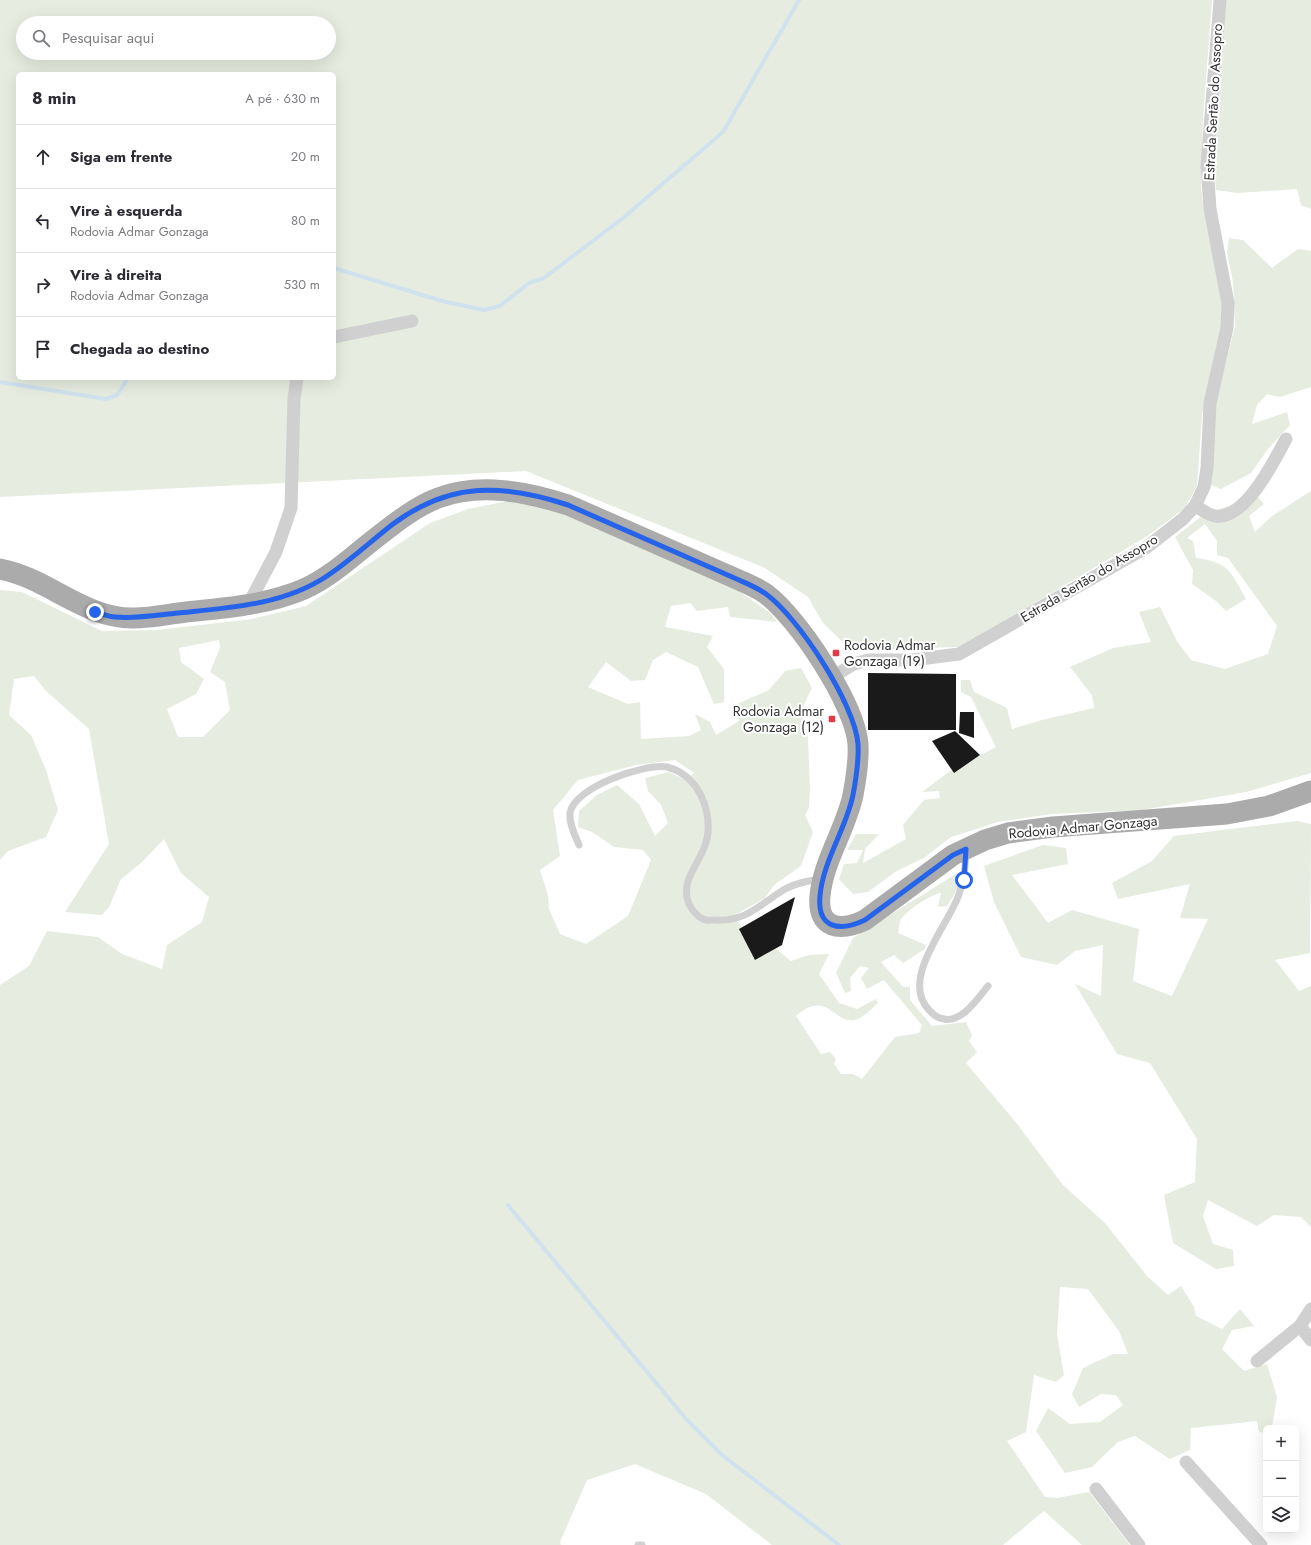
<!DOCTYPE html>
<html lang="pt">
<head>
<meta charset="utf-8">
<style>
  :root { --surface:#fff; --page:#f7f7f7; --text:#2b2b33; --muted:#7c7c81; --line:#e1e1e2 }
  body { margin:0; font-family:Jost,sans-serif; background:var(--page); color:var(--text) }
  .controls { position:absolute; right:12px; bottom:12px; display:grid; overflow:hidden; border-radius:6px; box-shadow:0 4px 16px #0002 }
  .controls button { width:36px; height:36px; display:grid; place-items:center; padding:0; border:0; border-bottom:1px solid var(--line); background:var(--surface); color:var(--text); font:20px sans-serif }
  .stop { position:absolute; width:12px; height:12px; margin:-9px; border:3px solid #2563eb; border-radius:50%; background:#fff }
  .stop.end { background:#2563eb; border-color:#fff; box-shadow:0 1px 4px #0008 }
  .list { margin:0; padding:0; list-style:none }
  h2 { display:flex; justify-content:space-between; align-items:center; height:52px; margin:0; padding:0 16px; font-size:17px }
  h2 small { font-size:13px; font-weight:400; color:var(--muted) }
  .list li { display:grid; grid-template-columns:26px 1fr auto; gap:12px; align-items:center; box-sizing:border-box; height:64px; padding:0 16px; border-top:1px solid var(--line) }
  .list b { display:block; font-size:15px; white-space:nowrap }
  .list p { margin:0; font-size:13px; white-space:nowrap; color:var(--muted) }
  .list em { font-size:13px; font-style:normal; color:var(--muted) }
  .icon { flex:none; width:22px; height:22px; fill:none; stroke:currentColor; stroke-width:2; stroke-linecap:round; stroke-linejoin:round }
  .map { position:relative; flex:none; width:1311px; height:1545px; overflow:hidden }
  .search { position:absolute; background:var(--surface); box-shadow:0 4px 16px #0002; left:16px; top:16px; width:320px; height:44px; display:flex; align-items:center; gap:10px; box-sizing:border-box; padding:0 14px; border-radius:22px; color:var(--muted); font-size:15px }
  .panel { position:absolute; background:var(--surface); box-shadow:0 4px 16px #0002; left:16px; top:72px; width:320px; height:308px; border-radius:6px }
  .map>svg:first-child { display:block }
  .green { fill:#e6ecdf; fill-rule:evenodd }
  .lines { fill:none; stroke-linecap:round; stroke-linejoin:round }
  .stream { stroke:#cfe2ee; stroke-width:4 }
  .building { fill:#1a1a1a }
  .service { stroke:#d0d0d0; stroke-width:7 }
  .minor { stroke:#d0d0d0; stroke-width:13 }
  .primary { stroke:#ababab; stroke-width:21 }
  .route { stroke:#2563eb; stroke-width:5 }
  .poi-dot { fill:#e63946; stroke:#fff; stroke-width:1.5 }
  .labels { text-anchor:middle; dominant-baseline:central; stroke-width:4; stroke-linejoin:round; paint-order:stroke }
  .street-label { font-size:14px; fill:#333; stroke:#fff }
  .poi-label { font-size:14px; fill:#333; stroke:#fff; text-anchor:start }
</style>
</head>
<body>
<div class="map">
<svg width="1311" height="1545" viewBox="0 0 1311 1545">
  <rect width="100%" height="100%" fill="#fff"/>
  <path class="green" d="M0,0H1212L1203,118L1201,186L1204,213L1222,301L1221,329L1202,415L1197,486L1185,508L1149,535L988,631L958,647L865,650L849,648L823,623L808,597L765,568L526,471L0,497ZM23,23H329V53H23ZM18,74H334V378H18Z
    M1223,0H1311V209L1301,205L1297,189L1237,193L1216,190L1214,171Z
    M1229,238L1243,240L1272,268L1298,249L1311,251V387L1280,397L1267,394L1257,405L1252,424L1287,412L1290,425L1268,449L1251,473L1221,489L1208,484L1214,410L1235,326L1233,282L1227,253Z
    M1311,491V773L1246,792L1142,810L1052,814L998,822L951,837L924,858L895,872L868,892L853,894L839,879L844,864L857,863L863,850H847L856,834H879L865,849L863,863L906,839L903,825L924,800L940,798L939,791L922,792L950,771L996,747L971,697L961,692V680H970L974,692L1007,708L1012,729L1042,720L1094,708L1092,695L1070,667L1113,648L1151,642L1139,612L1160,607L1177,641L1191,660L1225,669L1268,654L1277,626L1228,558L1217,555V541L1205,524L1187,538L1193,541L1196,558C1229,562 1231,572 1246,599L1226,611L1216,601L1192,584L1193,570L1175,537L1203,515L1257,496L1264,504L1249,516L1255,532L1272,516Z
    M508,501L542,505L736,589L770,613L777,622L730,617L728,607L697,611L690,603L671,606L665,627L713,636L707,647L724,669V702L714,704L698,667L666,652L653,660L645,680L631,681L606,662L588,687L628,704L640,702L641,739L689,736L701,730L695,714L710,722L716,735L739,721L737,704L769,690L785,671L801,668L812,688L801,711L808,738L810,790L809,808L805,815L813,832L801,866L774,885L765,898L735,915L756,955L775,948L791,961L809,955L829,954L819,974L839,1003L857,1009L876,999L878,1003C872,1008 865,1016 858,1019C835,1028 828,987 796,1016L821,1054L830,1052L836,1059L834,1064L841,1074H853L862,1079L895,1037L919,1033L922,1025L884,980L867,989L861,978L869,968L860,966L850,978L851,991L845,993L836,973L853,938L956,874L963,880L947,906L938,907L941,893C931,894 908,910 902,918C899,922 899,928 898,933L926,945L925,949L903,963L894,955L881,962L903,987H910V1000L932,1026L966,1022L972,1035L969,1041L977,1052L966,1063L1018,1125L1063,1185L1105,1223L1147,1276L1168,1295L1181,1286L1194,1307L1196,1316L1222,1329L1240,1309L1254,1326L1232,1330L1222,1349L1244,1371L1267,1364L1277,1397L1272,1428H1266V1433L1259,1432L1257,1421L1191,1428L1190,1450L1170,1459L1135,1436L1118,1442L1092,1467L1065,1473L1036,1431L1048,1408L1070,1424L1100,1422L1123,1405L1116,1395L1101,1394L1079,1407L1072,1394L1083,1368L1113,1354H1128L1119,1331L1088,1289L1060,1287L1057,1335L1064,1375L1056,1382L1034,1375L1026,1432L1007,1441L1045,1497L1057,1498L1089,1492L1130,1545H1082L1044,1511L1003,1545H772L706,1494L635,1464L587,1480L560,1542L561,1545H0V985L29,966L47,931L98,937L122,954L162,969L167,945L202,922L209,897L181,873L164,839L141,863L121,879L109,907L102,915L65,912L109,844L89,729L46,691L34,676L14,679L9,715L31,735L46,770L58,810L46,837L8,851L0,860V590L22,592L102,631L158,630L252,619L306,606L430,523L468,509ZM219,640L220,648L210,672L225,682L230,710L203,737H178L167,709L196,694L204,679L181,662L179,648ZM675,760L694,773L686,780L669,772L645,778L648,791L661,805L668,823L655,836L639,804L617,785L597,795L579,811L578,827L592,832L614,847L643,850L651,860L628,916L586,944L560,934L549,909L548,895L540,870L560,856L553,810L578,780L636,765Z
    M1297,821L1311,824L1310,953L1275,960L1299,991L1311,986V1227L1301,1217L1274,1215L1257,1226L1208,1200L1203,1216L1213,1244L1233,1250L1234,1266L1216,1269L1173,1243L1164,1195L1195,1182L1197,1139L1150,1063L1117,1054L1075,984L1101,996L1103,945L1075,951L1057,965L1021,957L994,902L984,866L1043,845L1066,848L1068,864L1012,875L1048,923L1072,910L1139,929L1133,981L1172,996L1208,919L1180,918L1190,884L1118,899L1112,883L1152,861L1174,836Z"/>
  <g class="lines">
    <path class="stream" d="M334,268L442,301L484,310L500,306L529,283L544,278L623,218L723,132L799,0
      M0,382L106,399L117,395L128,378
      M508,1205L687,1420L722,1455L839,1545"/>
  </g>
  <path class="building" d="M868,673L956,674V730H868Z
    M960,712H974V738L959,733Z
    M955,731L980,755L954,773L932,741Z
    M795,897L782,945L755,960L739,929Z"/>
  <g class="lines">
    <path class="service" d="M579,845C575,835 569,824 570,813C574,787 645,763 667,767C675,769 684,774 690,780C707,797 713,827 704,848C697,866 680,883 689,904C692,910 697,916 703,919C706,921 711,920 715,920C747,922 760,904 785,889C796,883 808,881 820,879
      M966,853C965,869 964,882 958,897C946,928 900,980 929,1010C934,1015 937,1018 944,1019C962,1023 978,998 988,986
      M638,1545H642"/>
    <path class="minor" d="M334,337L412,321
      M1195,506C1201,509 1208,515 1215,516C1245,521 1274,461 1286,439
      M248,605L276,552L291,508L294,399L297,378
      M832,677L854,664L868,660H912L959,654L1147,547L1183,519L1195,506L1204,487L1207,468L1210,403L1227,328L1228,303L1210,209L1207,166L1220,0
      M1311,1309L1300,1326L1311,1340
      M1257,1361L1300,1326
      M1186,1462L1261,1545
      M1096,1489L1139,1545"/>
    <path class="primary" d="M0,569C48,578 84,619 134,618C151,618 169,614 186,612C225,608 267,605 304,589C327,579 347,561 367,545C389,528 412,508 438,498C480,482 527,492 568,505L739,580C748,584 758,588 766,594C798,618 855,704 858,744C859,761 856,779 853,795C846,829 823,861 820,896C817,929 840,932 865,920L953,855L985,840L1008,833L1053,827L1227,814L1269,806L1311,791"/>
  </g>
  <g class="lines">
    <path class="route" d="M95,612C101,613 108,617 115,617C136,619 158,615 178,613C228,608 284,605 327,576C350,561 371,541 393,524C451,481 503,484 568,505L739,580C748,584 758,588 766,594C798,617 855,704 858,744C859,761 856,779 853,795C846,829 823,861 820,896C817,929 840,932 865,920L953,855L966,849L964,880"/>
  </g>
  <g class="poi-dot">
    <rect x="832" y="649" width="8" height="8" rx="2"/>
    <rect x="828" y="715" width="8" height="8" rx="2"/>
  </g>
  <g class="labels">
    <g class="street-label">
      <text transform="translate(1213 102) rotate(-87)">Estrada Sertão do Assopro</text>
      <text transform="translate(1089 578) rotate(-31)">Estrada Sertão do Assopro</text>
      <text transform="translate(1083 827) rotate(-5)">Rodovia Admar Gonzaga</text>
    </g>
    <g class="poi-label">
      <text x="844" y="645">Rodovia Admar<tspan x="844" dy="16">Gonzaga (19)</tspan></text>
      <text x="824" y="711" text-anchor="end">Rodovia Admar<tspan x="824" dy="16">Gonzaga (12)</tspan></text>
    </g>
  </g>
</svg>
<div class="controls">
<button>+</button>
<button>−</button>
<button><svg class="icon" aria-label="layers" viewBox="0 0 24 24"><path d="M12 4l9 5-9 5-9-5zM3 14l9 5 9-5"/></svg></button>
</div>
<div class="stop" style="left:964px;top:880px"></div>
<div class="stop end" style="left:95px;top:612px"></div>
<div class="search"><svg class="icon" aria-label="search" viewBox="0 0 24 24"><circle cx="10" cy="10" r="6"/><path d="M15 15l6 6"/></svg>Pesquisar aqui</div>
<section class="panel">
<h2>8 min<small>A pé · 630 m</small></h2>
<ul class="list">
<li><svg class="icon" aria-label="ahead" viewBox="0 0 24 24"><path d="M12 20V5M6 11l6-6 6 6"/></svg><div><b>Siga em frente</b></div><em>20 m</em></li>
<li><svg class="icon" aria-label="left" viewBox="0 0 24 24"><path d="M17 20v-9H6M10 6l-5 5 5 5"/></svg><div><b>Vire à esquerda</b><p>Rodovia Admar Gonzaga</p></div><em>80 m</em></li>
<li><svg class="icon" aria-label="right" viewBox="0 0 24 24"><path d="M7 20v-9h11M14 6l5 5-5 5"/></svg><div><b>Vire à direita</b><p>Rodovia Admar Gonzaga</p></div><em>530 m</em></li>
<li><svg class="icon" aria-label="arrive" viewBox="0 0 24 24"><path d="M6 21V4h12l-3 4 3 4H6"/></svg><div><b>Chegada ao destino</b></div></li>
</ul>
</section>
</div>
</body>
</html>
